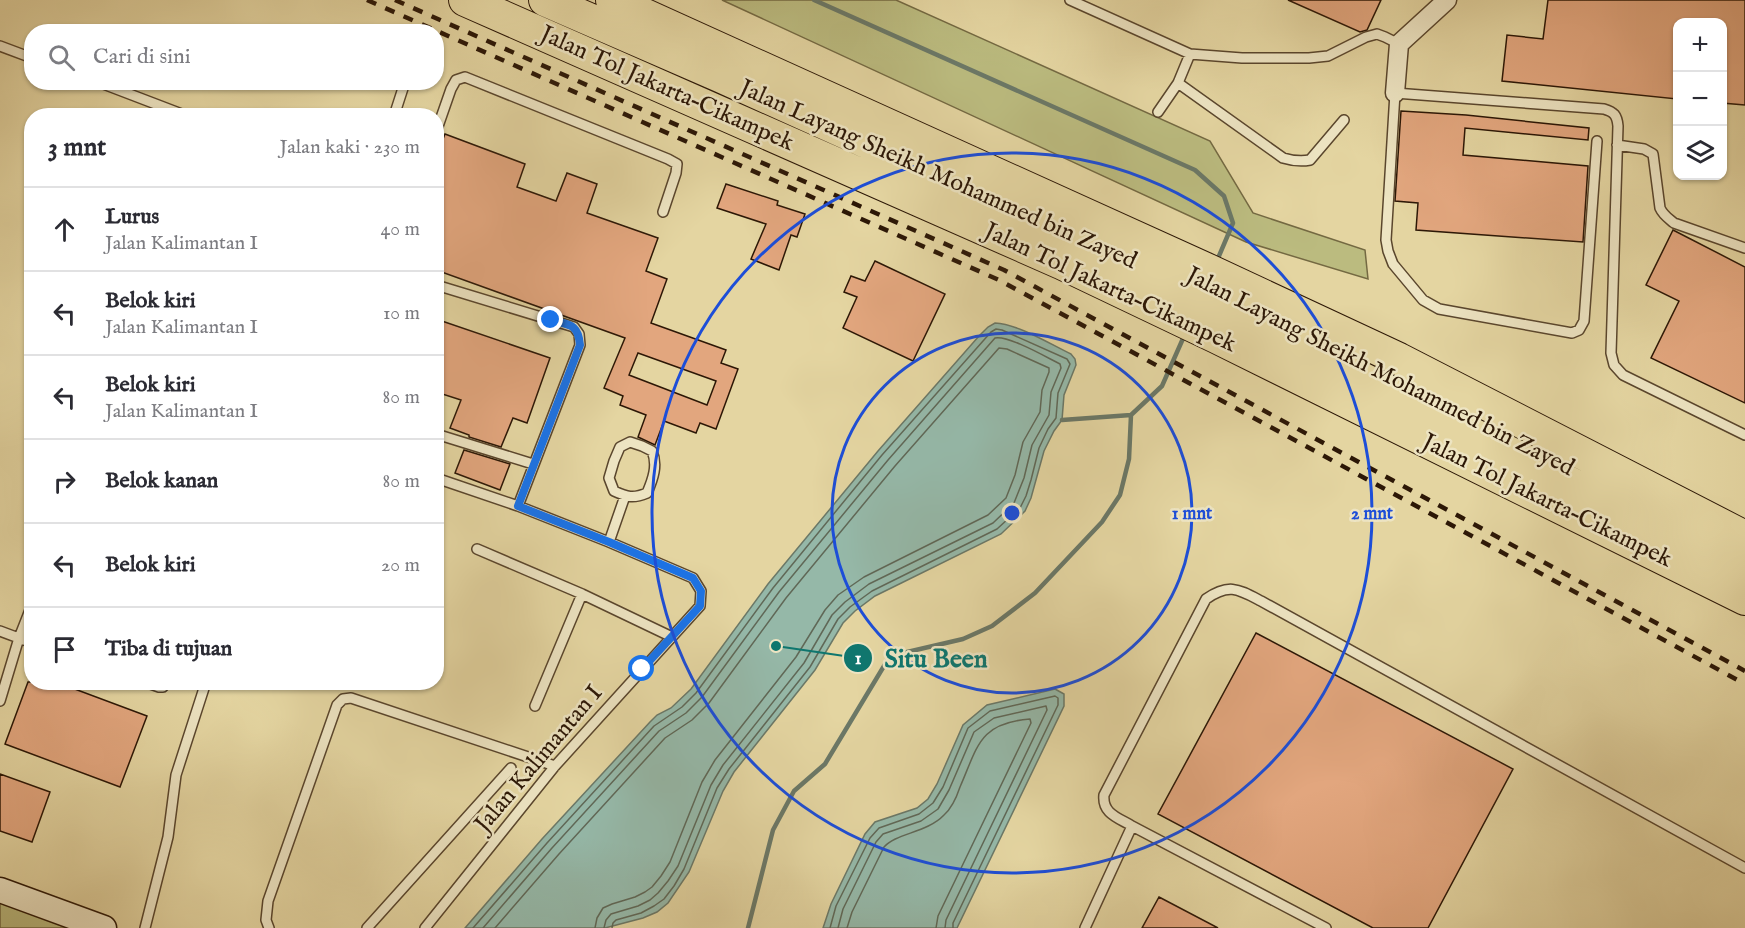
<!DOCTYPE html>
<html lang="id">
<head>
<meta charset="utf-8">
<style>
  :root { --surface:#fff; --page:#f2f2f3; --text:#2b2b33; --muted:#7c7c81; --line:#e1e1e2 }
  body { margin:0; font-family:"IM FELL English",serif; background:var(--page); color:var(--text) }
  .controls { position:absolute; right:18px; top:18px; display:grid; overflow:hidden; border-radius:12px; box-shadow:0 2px 4px #0004 }
  .controls button { width:54px; height:54px; display:grid; place-items:center; padding:0; border:0; border-bottom:2px solid var(--line); background:var(--surface); color:var(--text); font:30px sans-serif }
  .stop { position:absolute; width:18px; height:18px; margin:-14px; border:4px solid #1a73e8; border-radius:50%; background:#fff }
  .stop.end { background:#1a73e8; border-color:#fff; box-shadow:0 2px 6px #0008 }
  .list { margin:0; padding:0; list-style:none }
  h2 { display:flex; justify-content:space-between; align-items:center; height:78px; margin:0; padding:0 24px; font-size:26px }
  h2 small { font-size:20px; font-weight:400; color:var(--muted) }
  .list li { display:grid; grid-template-columns:39px 1fr auto; gap:18px; align-items:center; box-sizing:border-box; height:84px; padding:0 24px; border-top:2px solid var(--line) }
  .list b { display:block; font-size:22px; white-space:nowrap }
  .list p { margin:0; font-size:20px; white-space:nowrap; color:var(--muted) }
  .list em { font-size:20px; font-style:normal; color:var(--muted) }
  .icon { flex:none; width:33px; height:33px; fill:none; stroke:currentColor; stroke-width:2; stroke-linecap:round; stroke-linejoin:round }
  .map { position:relative; flex:none; width:1745px; height:928px; overflow:hidden }
  .search { position:absolute; background:var(--surface); box-shadow:0 2px 4px #0004; left:24px; top:24px; width:420px; height:66px; display:flex; align-items:center; gap:15px; box-sizing:border-box; padding:0 21px; border-radius:24px; color:var(--muted); font-size:22px }
  .panel { position:absolute; background:var(--surface); box-shadow:0 2px 4px #0004; left:24px; top:108px; width:420px; height:582px; border-radius:24px }
  .map>svg:first-child { display:block }
  .green { fill:#bbbb7f; stroke:#746942; stroke-width:1.5 }
  .water { fill:#95b8a8; stroke:#6b7867; stroke-width:1.5 }
  .lines { fill:none; stroke-linecap:round; stroke-linejoin:round }
  .shore { stroke:#606857; stroke-width:1.5 }
  .stream { stroke:#6b7867; stroke-width:4.5 }
  .building { fill:#e2a67e; stroke:#2c1706; stroke-width:1.5; fill-rule:evenodd }
  .lane-casing { stroke:#5a462d; stroke-width:12 }
  .street-casing { stroke:#5a462d; stroke-width:21 }
  .secondary-casing { stroke:#2c1706; stroke-width:27 }
  .highway-casing { stroke:#2c1706; stroke-width:34 }
  .lane { stroke:#ede4c2; stroke-width:9 }
  .street { stroke:#ede4c2; stroke-width:18 }
  .secondary { stroke:#ede4c2; stroke-width:24 }
  .highway { stroke:#e4d5a1; stroke-width:32 }
  .rail { stroke:#2c1706; stroke-width:4.5; stroke-dasharray:10 10; stroke-linecap:butt }
  .route { stroke:#1a73e8; stroke-width:8 }
  .ring { fill:none; stroke:#1d4ed8; stroke-width:3 }
  .labels { text-anchor:middle; dominant-baseline:central; stroke-width:5; stroke-linejoin:round; paint-order:stroke }
  .street-label { font-size:24px; fill:#2c1706; stroke:#ede4c2 }
  .centre { fill:#1d4ed8; stroke:#ede4c2; stroke-width:3 }
  .ring-label { font-size:18px; text-anchor:middle; font-weight:bold; fill:#1d4ed8; stroke:#ede4c2; stroke-width:5; stroke-linejoin:round; paint-order:stroke }
  .leader { fill:none; stroke:#0f766e; stroke-width:2 }
  .callout-dot { fill:#0f766e; stroke:#ede4c2; stroke-width:2 }
  .mark-label { font-size:18px; text-anchor:middle; font-weight:bold; fill:#fff }
  .callout-label { font-size:26px; text-anchor:middle; font-weight:bold; fill:#0f766e; stroke:#ede4c2; stroke-width:5; stroke-linejoin:round; paint-order:stroke }
</style>
</head>
<body>
<div class="map">
<svg width="1745" height="928" viewBox="0 0 1745 928">
  <rect width="100%" height="100%" fill="#e4d5a1"/>
  <filter id="stains"><feTurbulence type="fractalNoise" baseFrequency=".00333" numOctaves="4"/><feColorMatrix values="0 0 0 0 .2 0 0 0 0 .09 0 0 0 0 .02 0 0 0 .5 -.17"/></filter>
  <radialGradient id="worn" r=".72"><stop offset=".6" stop-color="#630" stop-opacity="0"/><stop offset="1" stop-color="#630" stop-opacity=".3"/></radialGradient>
  <path class="green" d="M722,0H896L1210,141L1253,213L1365,250L1368,279L1246,242Z
    M0,895L88,928H0Z"/>
  <path class="water" d="M995,323C1018,324 1050,344 1071,354L1075,359L1076,365L1064,395L1062,420L1054,431L1044,451L1031,498L1025,511L1001,534L875,596L855,611L843,623L815,670L734,772L723,791L689,872L668,903L657,912L643,918L605,928H465L542,839L650,722L657,715L671,708L691,689L768,584L878,451L979,336L988,327Z
    M1055,689L1064,694V706L957,928H823L831,904L865,834L875,822L917,808L928,799L937,784L963,725L987,705Z"/>
  <g class="lines">
    <path class="shore" d="M473,928L547,843L654,726L682,707L696,693L773,588L882,455L991,332L996,329L1002,330L1067,359L1070,364L1058,393L1056,418L1048,429L1039,448L1031,480L1026,496L1020,508L997,529L872,591L850,607L838,619L810,667L729,769L717,788L684,869L674,886L664,899L654,906L641,913L616,920L613,923L612,928
      M483,928L552,848L659,731L686,713L702,697L779,592L888,460L995,338C1008,335 1046,357 1060,364L1061,368L1051,392L1049,415L1032,445L1024,478L1014,503L993,523L869,584L845,602L832,615L804,663L723,765L711,785L678,866L668,881L658,893L650,900L638,906L611,914L606,920L604,928
      M495,928L559,854L665,738L692,720L709,703L786,598L895,466L999,348L1007,349L1049,368V372L1042,390L1040,412L1023,442L1015,475L1006,498L988,515L864,577L838,595L825,610L796,657L715,760L702,782L670,862L661,876L652,887L645,892L635,897L612,904L603,908L597,918L595,928
      M830,928L836,906L870,838L879,828L919,814L933,803L943,787L968,728L990,711L1055,696L1058,698V705L953,923V928
      M838,928L843,909L876,842L883,834L921,821L938,809L949,790L974,732L994,718L1046,706L1047,710L946,920L945,928
      M847,928L852,912L884,847C896,833 927,833 944,815C952,808 957,796 960,787C978,746 979,723 1030,719L1031,723L938,916L936,928"/>
    <path class="stream" d="M814,0L1195,170L1224,196L1233,223L1216,263
      M1062,420L1131,415
      M748,928L773,830L794,791L825,764L890,656L963,639L992,626L1035,593L1102,522L1120,495L1129,459L1131,415L1162,386L1185,334"/>
  </g>
  <path class="building" d="M1288,0H1381L1367,30L1360,32Z
    M1548,0H1745V105L1722,103V22H1677V99L1502,81L1507,35L1543,39Z
    M1401,111L1466,115L1589,128L1588,140L1465,128L1463,155L1588,166L1583,242L1416,230L1418,203L1395,201Z
    M445,134L525,164L517,187L556,201L567,173L597,184L587,213L658,238L646,271L667,279L651,323L726,350L721,363L738,369L716,429L700,423L696,433L664,421L655,445L638,437L646,415L620,405L623,396L604,388L625,338L436,270V170L442,156L437,154ZM638,353L716,381L707,405L629,375Z
    M726,184L778,201L777,205L805,214L797,237L791,235L779,270L751,259L766,224L717,208Z
    M1673,230L1745,267V403L1651,358L1679,301L1646,285Z
    M875,261L945,294L913,361L843,328L857,297L844,292L851,276L865,281Z
    M436,319L550,358L527,423L513,418L501,447L469,437V435L450,428L461,400L436,392Z
    M464,450L510,464L500,490L455,473Z
    M1256,633L1513,769L1428,928H1373L1158,814Z
    M28,682H56L147,716L120,787L5,744Z
    M0,774L50,792L32,842L0,831Z
    M1159,897L1218,928H1142Z"/>
  <g class="lines">
    <defs>
      <path id="lane" d="M1070,0L1190,54L1242,58H1309L1328,56L1366,37L1377,34L1385,37L1399,44
        M0,46L32,58
        M98,82L187,116
        M1178,83L1283,158C1293,161 1300,162 1310,160L1344,120
        M1158,112L1178,83L1190,54
        M394,116L405,82
        M436,132L451,89L456,80L465,77L668,159L677,164L676,173L663,212
        M1597,141L1584,321L1579,330L1572,333L1439,309L1423,300L1393,264L1388,251L1386,240L1395,93L1604,109C1614,112 1617,115 1618,126L1611,353L1614,365L1623,375L1745,435
        M1617,145L1644,149L1653,154L1660,208C1663,215 1668,218 1674,223L1745,248
        M436,285L574,327L579,334L580,345L518,506
        M436,434L533,464
        M630,442L642,446L652,451C658,465 653,479 647,493C633,499 627,497 614,491L609,478L614,461L620,447Z
        M609,542L625,496
        M477,549L582,594
        M0,631L32,643
        M145,682L159,687H163L167,682
        M0,701L19,638L32,605
        M535,706L582,594L672,637
        M1132,826L1326,928
        M145,928L168,837L176,775L206,682
        M269,928L266,920L268,901L337,705L343,699L351,698L555,766
        M367,928L511,768
        M425,928L555,766L700,606L701,591L693,578L609,542L518,506L436,478
        M1085,928L1132,826C1119,818 1102,814 1104,795L1206,599C1229,583 1238,589 1261,601L1745,868"/>
      <path id="street" d="M1395,93L1399,44L1447,0"/>
      <path id="secondary" d="M0,890L104,928"/>
      <path id="highway" d="M465,0L1061,263L1216,337L1745,599
        M545,0L720,76L1119,256L1745,571
        M612,0L1204,268L1399,359L1745,537"/>
    </defs>
    <use href="#lane" class="lane-casing"/>
    <use href="#street" class="street-casing"/>
    <use href="#secondary" class="secondary-casing"/>
    <use href="#highway" class="highway-casing"/>
    <use href="#lane" class="lane"/>
    <use href="#street" class="street"/>
    <use href="#secondary" class="secondary"/>
    <use href="#highway" class="highway"/>
    <path class="rail" d="M367,0L999,280L1745,684
      M395,0L1004,270L1745,671"/>
  </g>
  <g class="lines">
    <path class="route" d="M551,320C569,325 578,323 580,345L518,506L609,542L693,578L701,591L700,606L642,669"/>
  </g>
  <g class="ring">
    <circle cx="1012" cy="513" r="180"/>
    <circle cx="1012" cy="513" r="360"/>
  </g>
  <g class="labels">
    <g class="street-label">
      <text transform="translate(667 89) rotate(24)">Jalan Tol Jakarta–Cikampek</text>
      <text transform="translate(938 175) rotate(24)">Jalan Layang Sheikh Mohammed bin Zayed</text>
      <text transform="translate(1110 288) rotate(25)">Jalan Tol Jakarta–Cikampek</text>
      <text transform="translate(1380 372) rotate(27)">Jalan Layang Sheikh Mohammed bin Zayed</text>
      <text transform="translate(1547 501) rotate(26)">Jalan Tol Jakarta–Cikampek</text>
      <text transform="translate(539 759) rotate(-50)">Jalan Kalimantan I</text>
    </g>
  </g>
  <circle cx="1012" cy="513" r="9" class="centre"/>
  <g class="ring-label">
    <text x="1192" y="519">1 mnt</text>
    <text x="1372" y="519">2 mnt</text>
  </g>
  <path class="leader" d="M776 646L858 658"/>
  <g class="callout-dot">
    <circle cx="776" cy="646" r="6"/>
    <circle cx="858" cy="658" r="15"/>
  </g>
  <g class="mark-label">
    <text x="858" y="664">1</text>
  </g>
  <g class="callout-label">
    <text x="936" y="667">Situ Been</text>
  </g>
  <rect width="100%" height="100%" filter="url(#stains)"/>
  <rect width="100%" height="100%" fill="url(#worn)"/>
</svg>
<div class="controls">
<button>+</button>
<button>−</button>
<button><svg class="icon" aria-label="layers" viewBox="0 0 24 24"><path d="M12 4l9 5-9 5-9-5zM3 14l9 5 9-5"/></svg></button>
</div>
<div class="stop" style="left:642px;top:669px"></div>
<div class="stop end" style="left:551px;top:320px"></div>
<div class="search"><svg class="icon" aria-label="search" viewBox="0 0 24 24"><circle cx="10" cy="10" r="6"/><path d="M15 15l6 6"/></svg>Cari di sini</div>
<section class="panel">
<h2>3 mnt<small>Jalan kaki · 230 m</small></h2>
<ul class="list">
<li><svg class="icon" aria-label="ahead" viewBox="0 0 24 24"><path d="M12 20V5M6 11l6-6 6 6"/></svg><div><b>Lurus</b><p>Jalan Kalimantan I</p></div><em>40 m</em></li>
<li><svg class="icon" aria-label="left" viewBox="0 0 24 24"><path d="M17 20v-9H6M10 6l-5 5 5 5"/></svg><div><b>Belok kiri</b><p>Jalan Kalimantan I</p></div><em>10 m</em></li>
<li><svg class="icon" aria-label="left" viewBox="0 0 24 24"><path d="M17 20v-9H6M10 6l-5 5 5 5"/></svg><div><b>Belok kiri</b><p>Jalan Kalimantan I</p></div><em>80 m</em></li>
<li><svg class="icon" aria-label="right" viewBox="0 0 24 24"><path d="M7 20v-9h11M14 6l5 5-5 5"/></svg><div><b>Belok kanan</b></div><em>80 m</em></li>
<li><svg class="icon" aria-label="left" viewBox="0 0 24 24"><path d="M17 20v-9H6M10 6l-5 5 5 5"/></svg><div><b>Belok kiri</b></div><em>20 m</em></li>
<li><svg class="icon" aria-label="arrive" viewBox="0 0 24 24"><path d="M6 21V4h12l-3 4 3 4H6"/></svg><div><b>Tiba di tujuan</b></div></li>
</ul>
</section>
</div>
</body>
</html>
